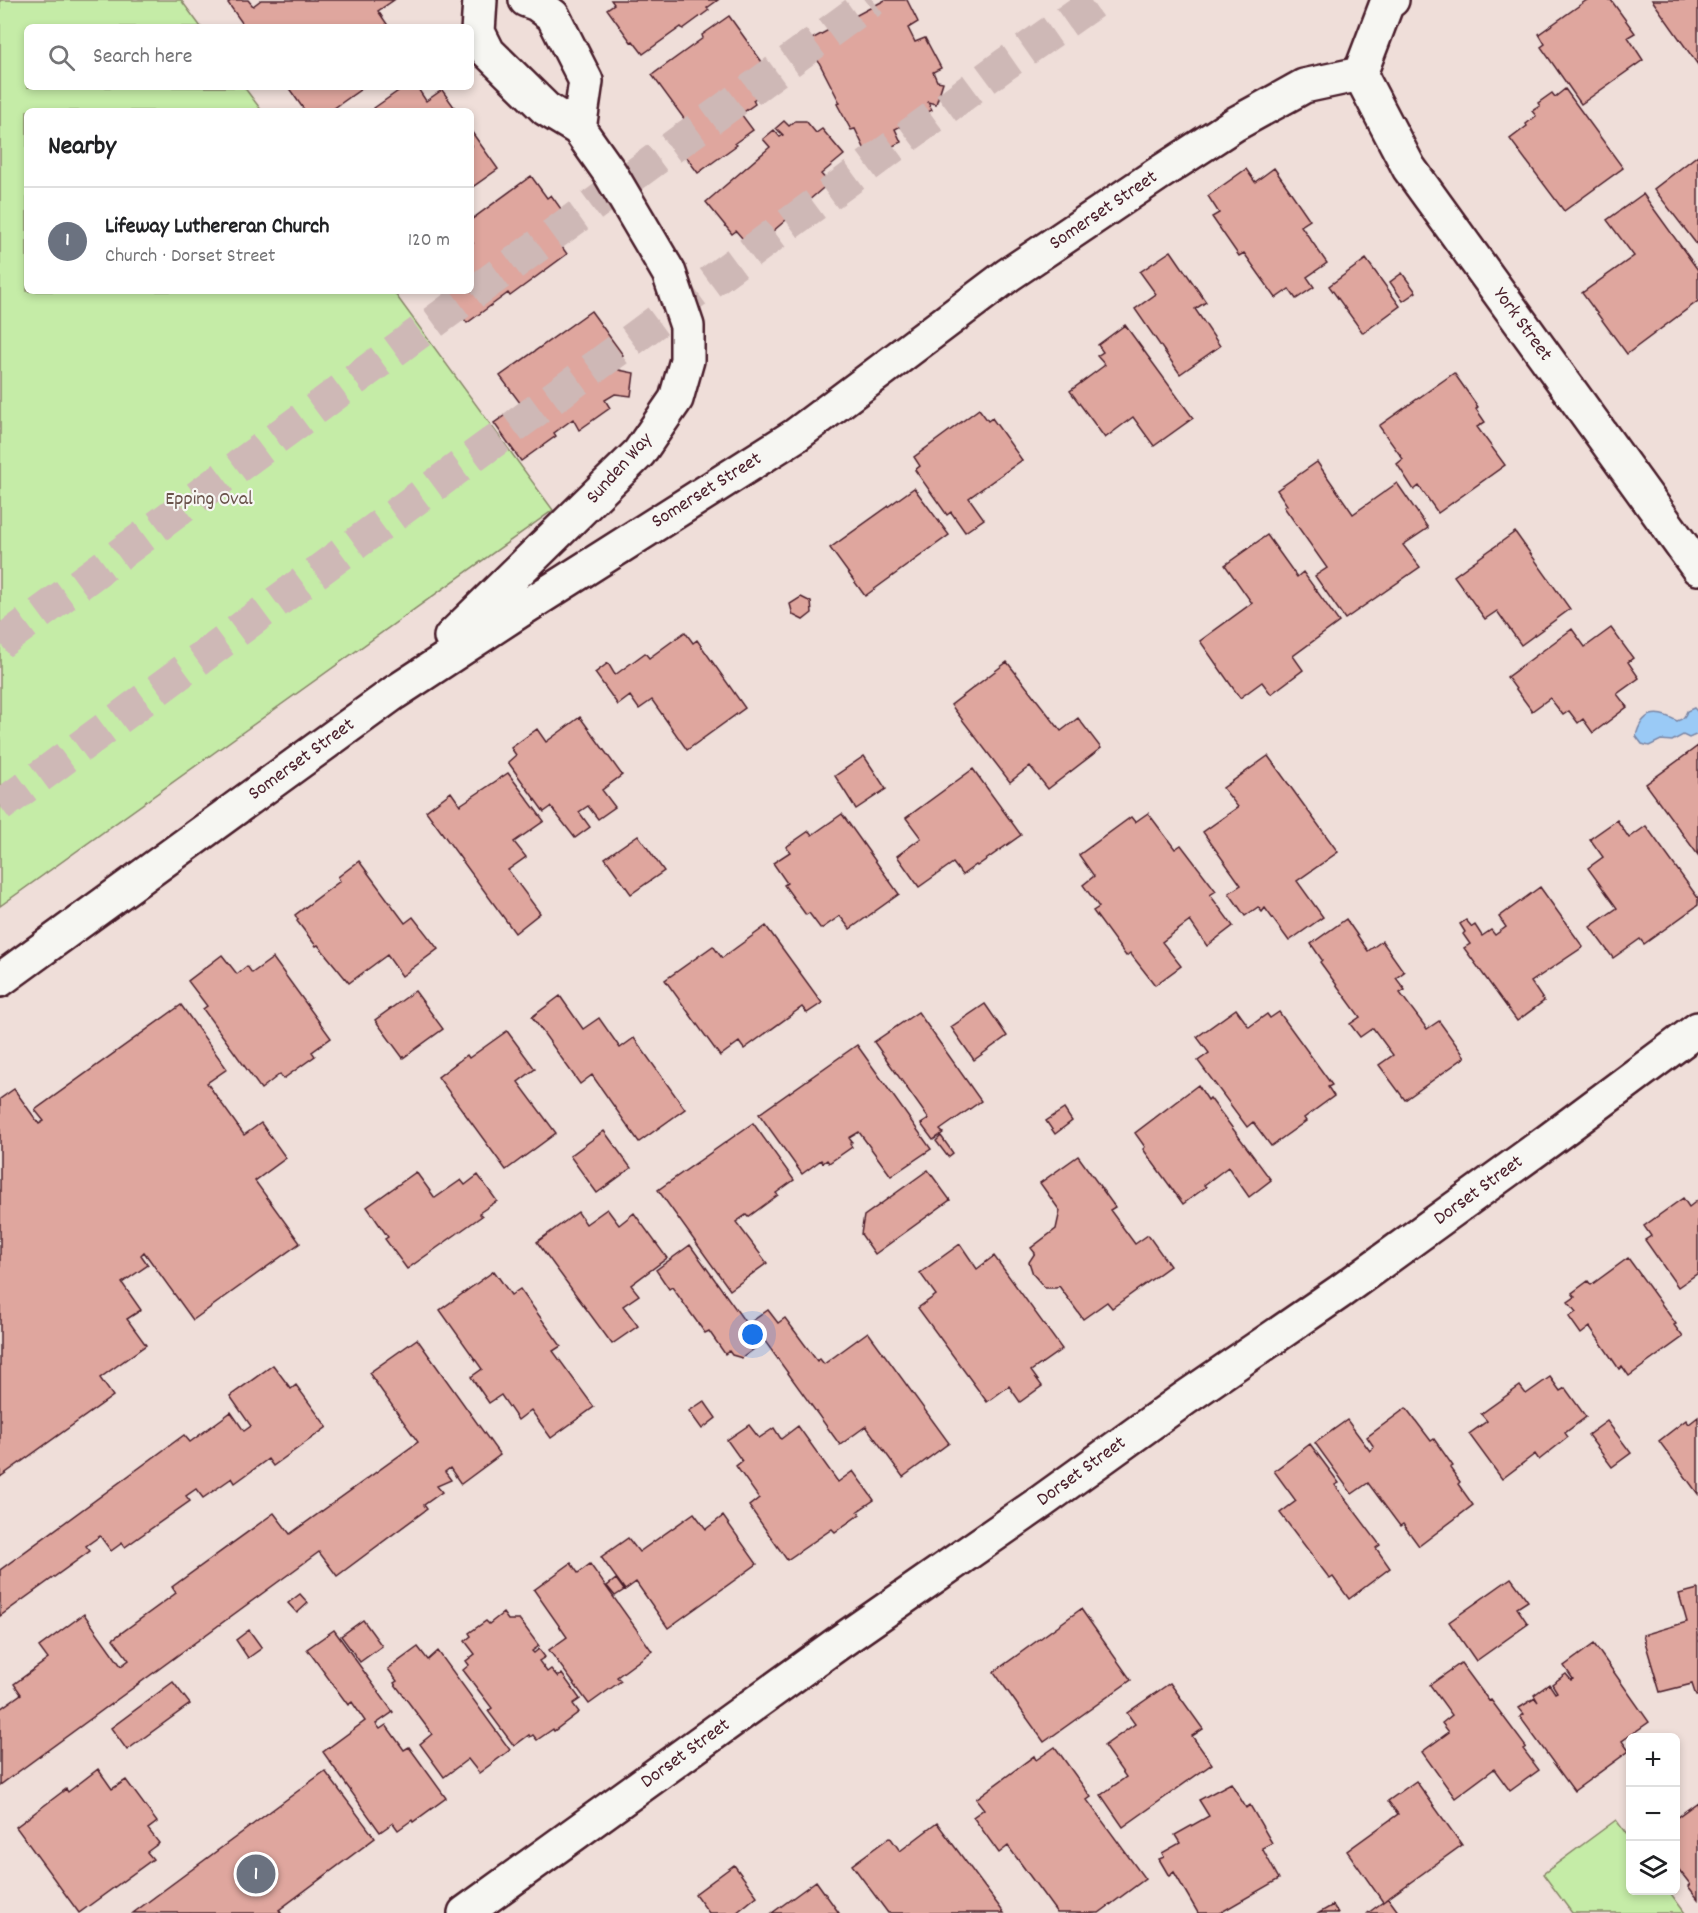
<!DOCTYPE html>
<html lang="en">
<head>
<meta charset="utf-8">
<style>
  :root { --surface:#fff; --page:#f2f2f2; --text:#202124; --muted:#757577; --line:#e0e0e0; --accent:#b45309 }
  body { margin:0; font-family:Dekko,sans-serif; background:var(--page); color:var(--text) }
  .controls { position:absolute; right:18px; bottom:18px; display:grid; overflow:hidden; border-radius:9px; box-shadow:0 3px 9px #0003 }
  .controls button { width:54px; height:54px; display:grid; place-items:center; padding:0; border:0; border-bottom:2px solid var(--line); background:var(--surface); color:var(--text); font:30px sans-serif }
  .you { position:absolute; left:753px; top:1335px; width:21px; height:21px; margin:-15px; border:4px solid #fff; border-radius:50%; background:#1a73e8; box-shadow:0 0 0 9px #1a73e833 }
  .badge { display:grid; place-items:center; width:39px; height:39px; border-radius:50%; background:var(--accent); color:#fff; font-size:20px; font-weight:700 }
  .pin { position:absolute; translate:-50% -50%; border:3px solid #fff; box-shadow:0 2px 6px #0006 }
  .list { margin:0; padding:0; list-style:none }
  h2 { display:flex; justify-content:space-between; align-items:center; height:78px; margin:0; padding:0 24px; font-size:26px }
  h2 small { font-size:20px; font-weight:400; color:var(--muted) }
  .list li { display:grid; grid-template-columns:39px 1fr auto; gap:18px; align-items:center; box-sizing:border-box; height:108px; padding:0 24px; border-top:2px solid var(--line) }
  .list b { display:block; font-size:22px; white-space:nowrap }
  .list p { margin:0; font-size:20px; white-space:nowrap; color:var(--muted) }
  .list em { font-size:20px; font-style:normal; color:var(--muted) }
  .icon { flex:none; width:33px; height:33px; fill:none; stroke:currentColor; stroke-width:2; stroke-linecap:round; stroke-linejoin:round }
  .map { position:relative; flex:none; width:1698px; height:1913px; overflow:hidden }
  .search { position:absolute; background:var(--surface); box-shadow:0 3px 9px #0003; left:24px; top:24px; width:450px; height:66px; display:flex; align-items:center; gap:15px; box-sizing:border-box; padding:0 21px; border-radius:9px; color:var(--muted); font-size:22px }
  .panel { position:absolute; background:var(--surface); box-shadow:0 3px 9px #0003; left:24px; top:108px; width:450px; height:186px; border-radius:9px }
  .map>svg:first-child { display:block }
  .green { fill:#c5eca7; stroke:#888669; stroke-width:1.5 }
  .water { fill:#9acaf6; stroke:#7a86a5; stroke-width:1.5 }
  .building { fill:#dfa69e; stroke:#4a1f2b; stroke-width:1.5 }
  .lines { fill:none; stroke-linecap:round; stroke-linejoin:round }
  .highway-tunnel { stroke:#ceb8b6; stroke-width:33; stroke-dasharray:33 16; stroke-linecap:butt }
  .minor-casing { stroke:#4a1f2b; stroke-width:38 }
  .minor { stroke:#f6f6f2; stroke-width:33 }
  .labels { text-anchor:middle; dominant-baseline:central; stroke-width:4.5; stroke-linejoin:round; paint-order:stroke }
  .street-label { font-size:20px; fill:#4a1f2b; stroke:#f6f6f2 }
  .park-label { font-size:20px; fill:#69524a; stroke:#f6f6f2 }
</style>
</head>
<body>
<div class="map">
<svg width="1698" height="1913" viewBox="0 0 1698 1913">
  <rect width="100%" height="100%" fill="#efded9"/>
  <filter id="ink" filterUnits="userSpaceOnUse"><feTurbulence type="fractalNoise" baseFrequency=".0167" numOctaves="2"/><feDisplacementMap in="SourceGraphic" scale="12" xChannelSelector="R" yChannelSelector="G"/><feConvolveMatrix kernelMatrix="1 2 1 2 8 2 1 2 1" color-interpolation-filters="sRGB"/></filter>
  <g filter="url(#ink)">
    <path class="green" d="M0,0H181L201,27H27V87H244L262,111H27V291H393L553,510L0,906Z
      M1616,1820L1630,1839V1890L1669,1891L1685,1913H1572L1543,1874Z"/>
    <path class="water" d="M1694,708L1698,712V734L1689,738L1683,735L1672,741L1661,740L1649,746L1642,744L1636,736C1642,712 1656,709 1677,721C1683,719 1685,717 1687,711Z"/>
    <path class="building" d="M232,0H248L253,6L261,0H394L378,11L389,27H245L228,3Z
      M611,0H718L707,8L709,10L683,29L681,27L643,54L633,41L631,42L607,9L614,4Z
      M885,0H907L918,22L908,28L915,42L925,38L941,68L933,72L937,81L943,82L936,104L928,102L932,110L895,129L901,142L869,158L855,129L851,130L837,104L840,103L808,41Z
      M1587,0H1611L1635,33L1628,37L1643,60L1581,104L1541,47L1545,44L1539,34Z
      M1652,0H1698V65Z
      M729,16L777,83L753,100L755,104L741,114L753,130L735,143L737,145L698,173L671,137L688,124L652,75L703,38L702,35Z
      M288,87H364L330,111H305Z
      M404,87H417L426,101L442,90L457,111H377L374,108Z
      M1565,89L1623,168L1564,211L1510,139L1527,126L1526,124L1536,116L1532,111L1540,106L1538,103L1552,93L1555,97Z
      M784,121L789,126L795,121H806L816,133L822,129L844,155L821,174L829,183L765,238L762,235L749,246L736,231L732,234L706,202L770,147L763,139L774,130L780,137L783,135L776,128Z
      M471,131L498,169L471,188Z
      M1698,155V246L1654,189Z
      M1274,168L1310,220L1301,226L1327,263L1307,277L1314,287L1296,299L1289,289L1276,298L1244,253L1239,256L1212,217L1219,213L1208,196L1246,169L1255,182Z
      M531,176L547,198L551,195L569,220L552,233L567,254L510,296L508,293L467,323L444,291H471V244L473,243L471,241V220Z
      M1643,194L1698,270V301L1627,354L1582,293L1634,256L1607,220Z
      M1171,251L1206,302L1195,309L1220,346L1180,374L1135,309L1156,294L1140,272Z
      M1366,259L1400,306L1363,333L1329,286Z
      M1402,273L1416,292L1403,301L1390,282Z
      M591,311L623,355L613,363L619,370L634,373L631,396L615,394L605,400L610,408L579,430L573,419L554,433L556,436L521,461L494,423L521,404L500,376Z
      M1125,325L1193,418L1154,446L1133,417L1105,438L1070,391L1105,365L1097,356L1103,352L1098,345Z
      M1454,373L1478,407L1476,409L1485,422L1477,427L1505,465L1438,513L1419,486L1414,490L1397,464L1403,459L1379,426Z
      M979,409L988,421L992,418L1022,460L969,498L984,519L965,532L951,512L947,515L915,470L920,466L914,457Z
      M1317,462L1353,514L1397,483L1428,528L1403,545L1420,567L1345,619L1315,576L1327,568L1284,507L1287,505L1277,490Z
      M914,488L949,535L865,596L830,548Z
      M1515,532L1570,609L1521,645L1497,611L1485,619L1454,576Z
      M1267,535L1297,577L1303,572L1339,622L1293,656L1303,670L1271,694L1262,682L1240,698L1200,641L1252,603L1225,565Z
      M801,597L811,602L812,613L803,620L793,615L790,604Z
      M1611,628L1633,658L1628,662L1639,678L1617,694L1627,707L1593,733L1583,719L1578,723L1569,711L1563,715L1550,698L1532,711L1507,677L1572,629L1585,647Z
      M685,632L693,643L697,640L745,708L687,750L652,700L639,709L630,696L618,705L595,673L608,663L615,675L645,653L649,658Z
      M1007,662L1061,731L1078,718L1101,748L1048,789L1030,766L1010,782L951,705Z
      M580,717L622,775L602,790L615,807L598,819L588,806L579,812L590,827L575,838L551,807L544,812L508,762L516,755L511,748L537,729L546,742Z
      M1698,746V855L1646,784Z
      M864,756L886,789L856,809L835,776Z
      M1268,756L1338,852L1297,881L1323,917L1289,941L1265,908L1262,912L1258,907L1245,916L1229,893L1241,885L1203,832L1238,807L1223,788Z
      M973,769L1021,835L977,866L976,865L962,875L953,863L919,887L897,856L921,838L906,818Z
      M508,773L544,821L514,842L526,857L508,870L540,913L515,933L426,811L451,792L460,805Z
      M1148,813L1175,849L1181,845L1216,891L1210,895L1233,926L1207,946L1190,921L1162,942L1181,966L1155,985L1130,953L1126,956L1093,911L1099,907L1083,885L1094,876L1079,855L1131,817L1135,822Z
      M842,814L899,894L850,929L840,916L821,929L809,913L806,915L784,885L787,883L773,863L790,852L786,847L809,831L812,835Z
      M1617,820L1629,838L1646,826L1698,898V905L1644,944L1640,939L1613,958L1590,927L1617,908L1588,868L1603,857L1590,839Z
      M638,835L664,871L631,894L605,858Z
      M359,861L405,923L413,917L438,949L402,976L387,955L349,983L318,945L316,946L297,921L298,920L295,915L340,881L338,877Z
      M1540,887L1583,947L1531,982L1544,1001L1517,1021L1464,948L1470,944L1463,934L1465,932L1460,924L1466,920L1472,927L1475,925L1482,936L1491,930L1495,935L1506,927L1499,917Z
      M1346,919L1368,951L1382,941L1404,972L1396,978L1405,990L1400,993L1427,1029L1439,1021L1465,1057L1405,1100L1379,1065L1393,1055L1373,1028L1360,1037L1350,1024L1360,1017L1320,962L1322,960L1311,944Z
      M766,926L822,1003L807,1013L802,1007L744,1049L739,1042L720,1056L665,980L713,946L722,958Z
      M222,955L237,974L247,966L252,973L273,958L331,1038L312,1052L315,1056L283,1079L280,1074L261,1089L203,1009L207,1006L188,981Z
      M415,991L443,1029L403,1058L375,1020Z
      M560,996L583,1029L599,1018L620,1048L634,1038L685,1109L639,1142L592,1075L580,1084L532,1017Z
      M985,1004L1007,1036L974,1060L951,1027Z
      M181,1005L227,1069L207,1083L244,1135L261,1123L286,1158L255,1181L300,1243L193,1320L144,1252L141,1255L148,1265L122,1283L141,1310L127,1319L146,1345L100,1378L113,1396L0,1477V1099L14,1089L39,1124L44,1121L35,1110Z
      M1236,1009L1249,1027L1267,1014L1270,1018L1279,1012L1332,1085L1328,1087L1334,1096L1304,1118L1306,1121L1271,1146L1253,1122L1247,1127L1198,1061L1209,1053L1197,1037Z
      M918,1012L981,1101L940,1130L943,1133L933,1140L921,1124L929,1119L874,1042Z
      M507,1031L535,1069L518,1082L556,1133L506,1170L438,1077L467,1055L469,1058Z
      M857,1045L931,1149L891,1176L859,1132L849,1138L852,1142L850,1144L852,1147L829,1163L827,1160L823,1163L821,1160L802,1174L759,1114Z
      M1198,1085L1208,1100L1210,1098L1271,1180L1249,1197L1228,1167L1204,1185L1206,1187L1183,1204L1143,1149L1145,1147L1135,1133Z
      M1064,1109L1072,1121L1055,1134L1046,1121Z
      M753,1123L794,1180L776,1193L778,1195L748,1217L746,1215L736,1222L767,1263L730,1290L658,1190Z
      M604,1131L631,1168L597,1193L570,1156Z
      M941,1136L953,1153L948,1157L936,1141Z
      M1078,1156L1115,1207L1110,1210L1135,1244L1148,1235L1170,1266L1112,1308L1107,1302L1083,1319L1059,1286L1056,1288H1045L1033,1274L1029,1262L1035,1253L1031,1248L1056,1229L1060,1211L1040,1183Z
      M928,1170L950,1200L875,1254L861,1234L864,1216Z
      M416,1172L435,1198L461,1180L465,1185L478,1175L497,1201L479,1213L482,1216L407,1269L385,1239L388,1237L367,1207Z
      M1683,1198L1689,1207L1698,1200V1273L1678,1287L1645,1240L1651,1236L1644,1226Z
      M607,1209L619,1225L634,1213L667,1258L631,1285L639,1295L623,1306L638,1326L612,1344L537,1242L578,1212L586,1224Z
      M960,1244L977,1269L994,1256L1062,1349L1031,1371L1042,1386L1020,1402L1009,1386L987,1402L918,1308L936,1295L920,1273Z
      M690,1245L753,1333L750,1335L758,1346L742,1358L732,1355L729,1351L725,1354L709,1331L705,1333L672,1287L669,1289L656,1270Z
      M1628,1258L1676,1324L1674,1325L1683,1337L1629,1376L1622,1366L1619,1369L1590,1327L1581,1334L1569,1317L1576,1312L1568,1302L1575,1297L1572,1293L1588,1281L1591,1285Z
      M494,1271L511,1295L520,1289L561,1346L553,1351L594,1407L551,1438L531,1410L518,1420L501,1395L489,1403L471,1377L482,1369L440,1310Z
      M768,1310L778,1323L785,1318L817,1361L820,1359L824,1364L868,1332L949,1443L903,1477L866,1426L840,1445L751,1322Z
      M417,1339L500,1455L461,1484L450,1468L445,1472L451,1480L437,1486L442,1492L424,1505L427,1509L337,1576L319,1552L0,1785V1709L21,1694L14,1684L48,1659L39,1647L84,1614L121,1666L129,1660L113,1639L176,1593L172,1587L274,1513L290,1534L418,1442L369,1373Z
      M273,1365L291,1389L296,1385L327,1427L273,1466L268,1459L235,1483L232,1478L203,1498L196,1489L186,1496L190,1501L125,1547L122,1543L111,1551L100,1536L86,1546L90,1551L0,1616V1570L184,1435L190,1442L231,1412L244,1431L251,1426L230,1396Z
      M1550,1377L1560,1391L1565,1388L1586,1417L1565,1433L1568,1437L1539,1460L1535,1454L1502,1479L1469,1434L1487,1421L1481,1414L1520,1386L1526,1394Z
      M704,1401L716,1418L702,1429L689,1411Z
      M1406,1408L1431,1441L1434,1439L1453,1466L1450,1468L1460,1482L1458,1484L1473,1505L1419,1546L1403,1524L1400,1526L1368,1483L1352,1494L1315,1443L1347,1420L1370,1451L1374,1447L1367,1437Z
      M1698,1417V1494L1659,1441L1686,1420L1689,1424Z
      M1607,1421L1631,1453L1612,1467L1588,1435Z
      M749,1425L759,1438L774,1428L781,1439L798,1426L838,1482L853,1471L874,1500L858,1511L860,1514L835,1532L832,1529L787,1560L749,1506L759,1498L736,1466L742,1461L727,1440Z
      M1310,1444L1339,1483L1335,1485L1380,1545L1376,1548L1390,1568L1349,1599L1333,1577L1330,1579L1280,1513L1296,1501L1274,1471Z
      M694,1513L706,1529L723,1516L757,1564L668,1628L636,1582L625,1590L601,1557L628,1538L639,1552Z
      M571,1563L578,1573L590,1564L652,1651L617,1677L621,1681L589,1704L549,1650L567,1637L534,1590Z
      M1511,1578L1528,1601L1517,1608L1528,1624L1476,1661L1449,1622Z
      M616,1579L624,1590L615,1596L607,1586Z
      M1698,1589V1696H1696L1692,1684L1660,1692L1643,1635L1687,1622L1679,1594Z
      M300,1594L308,1603L297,1613L288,1603Z
      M1081,1609L1131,1680L1044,1742L994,1672Z
      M503,1613L508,1620H520L539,1646L532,1651L534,1653L539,1649L545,1657L539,1661L547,1672L551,1669L558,1677L562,1674L580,1699L573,1704L579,1712L554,1731L553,1729L537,1740L533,1735L530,1737L529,1735L514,1746L488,1711L492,1708L463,1670L469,1665L466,1661L475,1654L465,1641L471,1636L469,1633L486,1621L489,1624Z
      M363,1620L382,1646L360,1662L341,1636Z
      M249,1630L262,1648L248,1658L236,1640Z
      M334,1630L393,1712L376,1724L380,1729L386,1725L404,1750L409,1747L446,1798L413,1822L412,1820L398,1830L393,1823L380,1832L323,1752L365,1721L352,1702L348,1705L307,1649Z
      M1594,1644L1649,1722L1622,1741L1629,1751L1574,1791L1520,1717L1524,1714L1519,1708L1535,1698L1538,1702L1534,1695L1549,1684L1555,1693L1557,1692L1552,1684L1566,1674L1571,1680L1573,1679L1564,1666Z
      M418,1647L428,1660L438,1651L510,1750L479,1773L468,1759L444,1777L420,1744L432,1734L394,1683L397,1681L388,1669Z
      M1461,1663L1489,1701L1491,1700L1526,1747L1523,1749L1539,1770L1510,1791L1494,1769L1455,1798L1422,1752L1449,1732L1442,1723L1452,1715L1430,1685Z
      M173,1682L190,1704L127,1750L111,1728Z
      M1170,1683L1203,1729L1192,1736L1212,1764L1123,1827L1101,1795L1126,1777L1104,1746L1135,1724L1127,1713Z
      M1055,1747L1091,1797L1087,1800L1145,1879L1099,1913H1057L1008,1846L999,1853L973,1817L984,1809L976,1799L1034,1756L1036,1760Z
      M98,1769L112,1789L126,1780L157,1822L148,1829L159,1843L147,1852L153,1859L79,1913L16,1827L66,1789L68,1792Z
      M325,1771L375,1838L279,1910L281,1913H133Z
      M1416,1781L1462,1845L1383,1902L1347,1851L1398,1814L1388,1801Z
      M1231,1783L1246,1808L1250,1805L1272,1843L1262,1848L1279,1879L1220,1913H1198L1174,1872L1169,1876L1159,1859L1164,1857L1162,1853L1180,1843L1175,1835L1209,1816L1199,1800Z
      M1698,1802V1899L1688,1886L1690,1884L1676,1866V1818Z
      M937,1823L1004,1913H888L852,1865L890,1837L900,1851Z
      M734,1865L757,1896L736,1913H709L695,1894Z
      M816,1881L839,1913H772Z
      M1388,1898L1399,1913H1368L1383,1902Z
      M1333,1905L1338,1913H1319Z"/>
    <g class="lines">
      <path class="highway-tunnel" d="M0,643L345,387L873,0
        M0,806L1004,65L1097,0"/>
      <defs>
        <path id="minor" d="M526,0L537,4L553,16L586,81L579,129
          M1360,74L1409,168L1698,568
          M451,637L639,453L676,399L687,360V326L669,273L610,173L579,129L546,109L488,52L478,32L480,0
          M0,980L394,693L522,609L796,435L1008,275L1158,174L1235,124L1304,86L1360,74L1387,3L1392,0
          M465,1913L837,1644L1041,1502L1184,1399L1341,1291L1548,1141L1698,1029"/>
      </defs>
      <use href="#minor" class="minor-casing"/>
      <use href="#minor" class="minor"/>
    </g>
  </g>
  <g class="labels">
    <g class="street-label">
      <text transform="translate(1104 211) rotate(-34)">Somerset Street</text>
      <text transform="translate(1522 325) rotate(54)">York Street</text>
      <text transform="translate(620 469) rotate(-48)">Sunden Way</text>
      <text transform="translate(707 491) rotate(-32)">Somerset Street</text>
      <text transform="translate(302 760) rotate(-36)">Somerset Street</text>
      <text transform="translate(1479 1191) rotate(-36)">Dorset Street</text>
      <text transform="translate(1082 1472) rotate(-36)">Dorset Street</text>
      <text transform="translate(686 1754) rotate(-36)">Dorset Street</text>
    </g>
    <g class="park-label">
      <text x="209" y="500">Epping Oval</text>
    </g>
  </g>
</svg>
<div class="controls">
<button>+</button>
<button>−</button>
<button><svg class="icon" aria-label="layers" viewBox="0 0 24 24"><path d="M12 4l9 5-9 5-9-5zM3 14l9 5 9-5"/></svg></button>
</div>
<div class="you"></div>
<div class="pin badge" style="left:256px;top:1874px;background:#6b7280">1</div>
<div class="search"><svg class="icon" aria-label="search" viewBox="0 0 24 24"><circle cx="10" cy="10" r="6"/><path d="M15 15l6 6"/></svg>Search here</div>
<section class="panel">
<h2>Nearby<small></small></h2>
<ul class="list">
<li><span class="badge" style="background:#6b7280">1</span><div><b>Lifeway Luthereran Church</b><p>Church · Dorset Street</p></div><em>120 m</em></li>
</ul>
</section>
</div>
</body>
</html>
